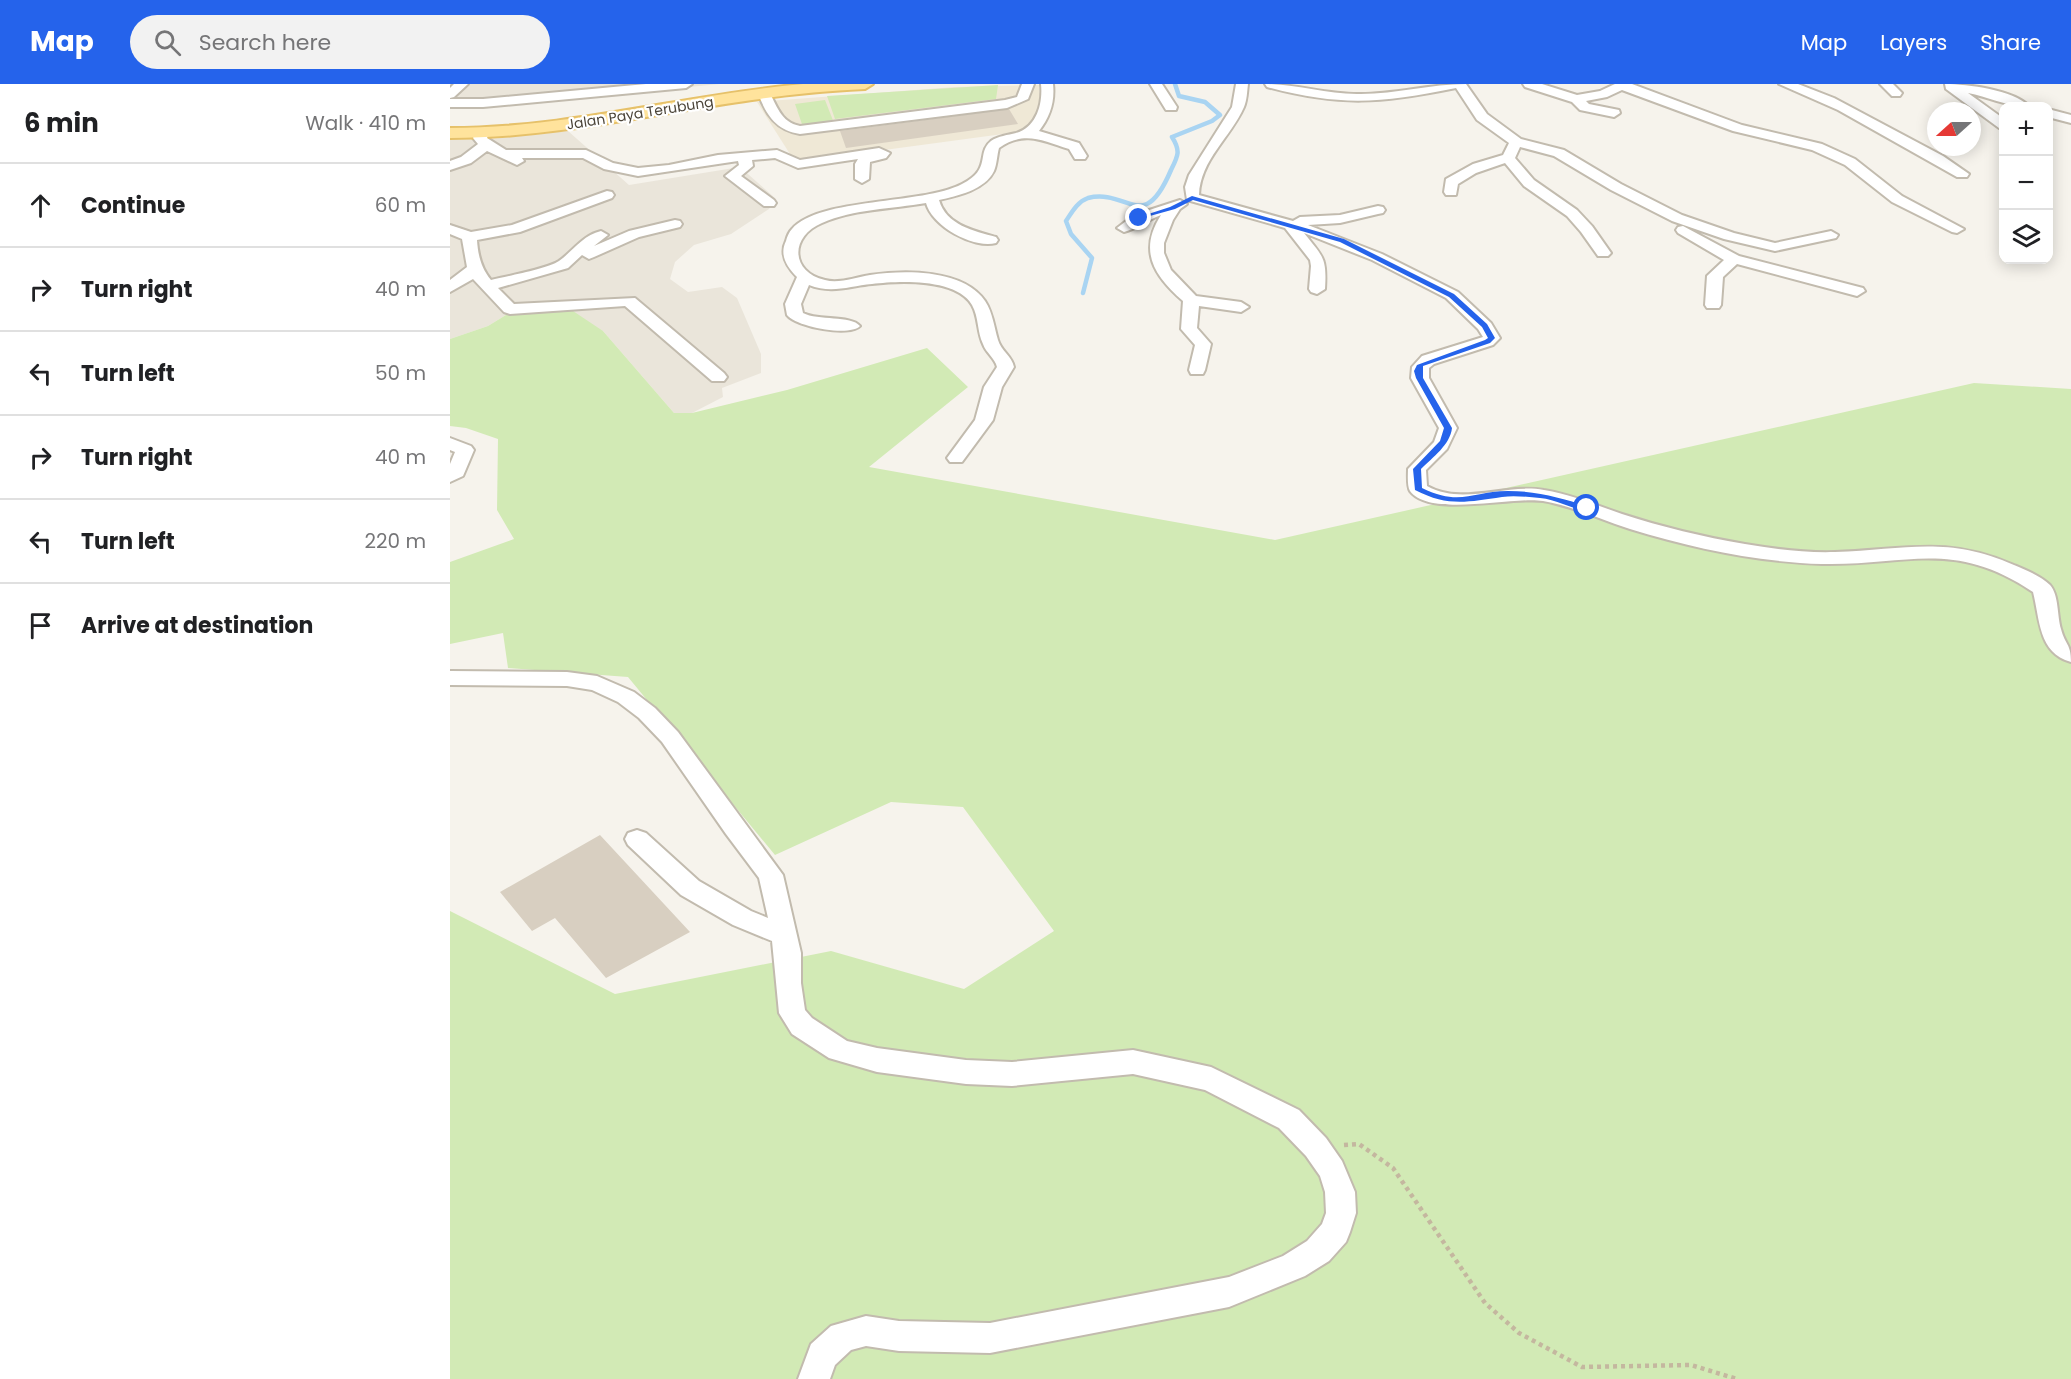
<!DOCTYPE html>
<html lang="en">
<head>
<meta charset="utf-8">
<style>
  :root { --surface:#fff; --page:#f2f2f2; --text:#202124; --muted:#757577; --line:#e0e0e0; --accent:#2563eb }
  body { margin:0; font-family:Poppins,sans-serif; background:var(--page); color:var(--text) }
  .controls { position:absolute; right:18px; top:18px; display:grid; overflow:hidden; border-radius:12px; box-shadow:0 3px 15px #0003 }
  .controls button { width:54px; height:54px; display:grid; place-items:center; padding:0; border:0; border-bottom:2px solid var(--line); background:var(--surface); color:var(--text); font:30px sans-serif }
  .compass { position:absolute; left:1477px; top:18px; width:54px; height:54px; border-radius:50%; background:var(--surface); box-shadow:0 3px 15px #0003; rotate:249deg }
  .stop { position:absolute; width:18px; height:18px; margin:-14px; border:4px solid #2563eb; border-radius:50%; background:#fff }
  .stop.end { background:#2563eb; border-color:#fff; box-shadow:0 2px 6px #0008 }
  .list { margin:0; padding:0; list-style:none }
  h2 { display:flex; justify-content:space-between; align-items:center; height:78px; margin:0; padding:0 24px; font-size:26px }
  h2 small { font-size:20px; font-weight:400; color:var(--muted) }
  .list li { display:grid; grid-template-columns:39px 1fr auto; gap:18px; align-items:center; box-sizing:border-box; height:84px; padding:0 24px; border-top:2px solid var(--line) }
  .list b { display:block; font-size:22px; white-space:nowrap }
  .list em { font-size:20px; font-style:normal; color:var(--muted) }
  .icon { flex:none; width:33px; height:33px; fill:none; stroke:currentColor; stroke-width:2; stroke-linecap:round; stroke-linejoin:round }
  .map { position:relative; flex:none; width:1621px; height:1295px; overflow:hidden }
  header { display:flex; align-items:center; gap:36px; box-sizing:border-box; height:84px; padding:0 30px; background:var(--accent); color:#fff }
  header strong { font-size:28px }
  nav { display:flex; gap:33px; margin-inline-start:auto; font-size:21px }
  .search { width:420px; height:54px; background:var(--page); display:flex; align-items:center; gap:15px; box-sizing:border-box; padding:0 21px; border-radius:33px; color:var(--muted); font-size:22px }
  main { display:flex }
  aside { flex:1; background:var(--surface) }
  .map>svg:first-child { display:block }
  .residential { fill:#eae5da }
  .education { fill:#efe8d6 }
  .green { fill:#d2eab5 }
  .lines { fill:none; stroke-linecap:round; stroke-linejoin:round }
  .stream { stroke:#a9d4f2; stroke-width:4.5 }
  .building { fill:#d8cfc1 }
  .minor-casing { stroke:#c2bbae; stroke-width:4 }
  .major-casing { stroke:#e6c16a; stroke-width:4 }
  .path { stroke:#c4b79f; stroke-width:4.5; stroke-dasharray:4 4; stroke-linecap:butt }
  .minor { fill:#fff; fill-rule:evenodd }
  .major { fill:#ffe39c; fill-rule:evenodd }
  .route { fill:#2563eb }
  .labels { text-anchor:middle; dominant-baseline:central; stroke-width:4.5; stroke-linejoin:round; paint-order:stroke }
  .far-street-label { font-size:14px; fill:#4b4439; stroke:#fff }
</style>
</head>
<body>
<header>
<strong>Map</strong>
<div class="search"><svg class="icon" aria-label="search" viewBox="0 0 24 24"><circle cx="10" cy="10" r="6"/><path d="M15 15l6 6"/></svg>Search here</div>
<nav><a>Map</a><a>Layers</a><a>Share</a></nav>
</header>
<main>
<aside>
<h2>6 min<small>Walk · 410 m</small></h2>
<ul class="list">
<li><svg class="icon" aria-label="ahead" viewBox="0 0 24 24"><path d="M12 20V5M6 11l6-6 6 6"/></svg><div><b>Continue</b></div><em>60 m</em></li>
<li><svg class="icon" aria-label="right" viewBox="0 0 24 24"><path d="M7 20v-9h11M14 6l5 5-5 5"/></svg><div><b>Turn right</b></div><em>40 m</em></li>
<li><svg class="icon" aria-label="left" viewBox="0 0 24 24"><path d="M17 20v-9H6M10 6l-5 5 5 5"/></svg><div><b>Turn left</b></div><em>50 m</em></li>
<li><svg class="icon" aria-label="right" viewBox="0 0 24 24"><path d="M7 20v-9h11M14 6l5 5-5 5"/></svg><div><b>Turn right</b></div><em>40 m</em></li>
<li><svg class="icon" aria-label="left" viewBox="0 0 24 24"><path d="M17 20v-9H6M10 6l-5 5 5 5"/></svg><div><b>Turn left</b></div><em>220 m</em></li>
<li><svg class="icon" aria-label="arrive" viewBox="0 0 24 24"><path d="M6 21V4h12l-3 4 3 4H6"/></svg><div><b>Arrive at destination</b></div></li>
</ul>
</aside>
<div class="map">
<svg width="1621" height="1295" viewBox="0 0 1621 1295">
  <rect width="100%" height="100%" fill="#f6f3ec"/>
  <path class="residential" d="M0,0H269L27,24H0Z
    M118,47L179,101L290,83L325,114L319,125L281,150L244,161L225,178L220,195L238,208L272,203L287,214L311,270V289L272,304L273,313L242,329H224L153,247L61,228L38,242L0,255V56H32Z"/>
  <path class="education" d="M589,1L591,28L575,47L345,78L307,18L505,3Z"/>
  <path class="green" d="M548,1L546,15L385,35L377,12Z
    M375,16L384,39L353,43L345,20Z
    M117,223L153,247L224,329H242L337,306L477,264L518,303L419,383L825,456L1524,299L1621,305V1295H0V827L165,910L381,867L514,905L604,847L513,723L441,718L325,771L178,593L58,584L53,549L0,560V478L64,455L47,426L48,355L16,344L0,342V255L38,242L61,228Z"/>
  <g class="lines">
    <path class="stream" d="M633,209L642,174L621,150L616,137C622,128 627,118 638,114C678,104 693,152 721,86C728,72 731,67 722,53L762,37L770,31L755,18L729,12L725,0"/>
  </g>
  <path class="building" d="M559,25L568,40L396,64L390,47Z
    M150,751L240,848L156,894L105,834L82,847L50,808Z"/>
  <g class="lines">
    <defs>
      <path id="minor" d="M4,0H18L4,13L0,14V4Z
        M196,0H242L236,4L33,23H0V15H33Z
        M572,0H584L578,15L557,24L350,50C326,46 316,31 308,9L314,5L318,6C327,21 330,38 350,42L555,16L567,13Z
        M591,0H603C605,18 600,33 589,47L629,59L637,72L635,75H625L619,65C593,57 574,46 549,64C547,71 547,80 544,87C535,106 507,112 489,116C496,141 524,147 546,153L548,156L546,159C523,165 482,142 476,119C442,125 404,125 372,139C340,152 340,188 375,196C389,200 406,193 420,191C455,186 513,185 535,217C543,229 544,243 548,256C551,267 562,272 564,283L552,303L543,336L512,378H500L497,374L525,336L534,303L547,283C545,274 536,269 533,260C527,248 529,233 522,221C506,194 449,197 422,200C400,202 381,210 359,201L351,220L353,229C368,237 401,231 410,242C400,253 346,243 337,231L335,220L347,193C337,183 329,171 336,157C337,153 339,148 342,145C370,113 472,121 512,100C542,85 526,69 541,57C548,52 558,51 566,49C587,43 593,19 591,0Z
        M700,0H712L727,23L726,26H716Z
        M786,0H798C797,8 797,16 794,23C781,53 750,76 749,111L843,137L850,133L890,131L928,122L933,123L935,126L933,129L928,130L890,139L858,141L932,170L1008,208L1041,239L1050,254L1043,261L984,280L979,284V294L1007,344L997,365L976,386L977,402C1013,422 1055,399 1094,406C1120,410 1146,421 1172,430C1212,443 1253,453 1295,460C1325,465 1355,469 1385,468C1454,466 1497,451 1564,481C1576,486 1591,492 1600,501C1609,511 1607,532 1611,545C1615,561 1621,559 1621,578C1588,569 1590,535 1583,508C1503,454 1456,482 1372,480C1307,478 1242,464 1180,445C1151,436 1123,422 1093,417C1063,412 980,434 960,407C957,402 958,391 958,385L984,358L989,344L961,294L962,283L972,272L1033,253L1028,245L996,214L922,176L854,149C873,173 877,173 875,205L867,210L861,208L859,205L861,182L860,176L835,144L737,116L735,103L739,91L782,23Z
        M815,0C847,0 878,11 911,10C946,10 981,0 1016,0L1037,30L1071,55L1114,66L1171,100L1232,131L1284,149L1325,159L1381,147L1388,151L1386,154L1325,167L1274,155L1222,137L1161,106L1104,72L1070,63L1065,74L1084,96L1127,126L1142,142L1161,169L1158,172H1148L1131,148L1117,132L1074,102L1055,79L1026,89L1008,100L1006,111H996L994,108L996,95L1023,80L1053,71L1059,59L1027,36L1006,4C932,19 891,23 817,3Z
        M1073,0H1092L1127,11L1150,7L1165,0H1182L1292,41L1372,60L1405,75L1452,112L1514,145L1507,149L1502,148L1442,118L1395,81L1362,66L1283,47L1172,6L1157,13L1136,17L1139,20L1169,26L1170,29L1164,33L1130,26L1122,18L1075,3Z
        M1329,0H1348L1384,14L1493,72L1519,90L1517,93H1507L1388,26Z
        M1430,0H1443L1452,9L1450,12H1442Z
        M1495,0C1518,0 1563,6 1579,22C1561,24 1538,13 1518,9L1554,35V45L1549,44L1496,5Z
        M1598,25L1621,31V39L1598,33Z
        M32,45L39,49L37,54L56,66H136L163,79L188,84L219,81L268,71L327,66L350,76L429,64L440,69L436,74L420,78L419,95L412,99L405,95V80L408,75L348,84L325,74L302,76L303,82L291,92L324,116L326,119L324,122H314L275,92L289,81L288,77L188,92L154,85L133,74H72L74,77L67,81L37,67L21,79L0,86V77L11,73L28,60L23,54L27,46Z
        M157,107L162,108L164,111L162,114L70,148L27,156C28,171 31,184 41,196C57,192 97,185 109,177C123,167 133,151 151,147L158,151L144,162L179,147L225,136L230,137L232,140L230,143L189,153L144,173L139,175L132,171L118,184L48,204L64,220L185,214L274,289L277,293L274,297H262L175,222L60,230L54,228L23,195L0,208V196L17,183L12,155L0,150V141L21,148L62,141Z
        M730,116L737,120L730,125L723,136L714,159V169L721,186L746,212L791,218L799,223L791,228L749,222L747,244L761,260L755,286L753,290H741L739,286L745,261L731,245L733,217C704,192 688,167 711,131C698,136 686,145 674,148L667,144L684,131Z
        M1233,142L1289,172L1413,204L1415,207L1407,212L1287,180L1273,193L1271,221L1269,224H1257L1255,221L1257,192L1274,176L1228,149L1226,146L1228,143Z
        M0,354L21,362L24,366L13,392L0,398V380L5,368L0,366Z
        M0,587L117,588L147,592L184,608L205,624L228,648L333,791L351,869V899L355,926L362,934L397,957L427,964L516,976L562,978L683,966L761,983L849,1026L876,1054L892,1077L905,1108L906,1129L900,1148L896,1158L879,1177L855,1192L779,1223L540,1269L449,1267L416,1262L401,1266L385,1281L380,1295H348L361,1260L381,1242L416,1232L449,1237L540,1239L779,1193L833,1172L857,1157L872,1140L876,1129L875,1108L870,1092L856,1072L829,1044L755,1006L683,990L562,1002L516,1000L427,988L379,974L342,950L329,929L322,857L283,841L231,811L178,761L175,755L178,749L187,746L196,749L249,797L301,827L318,834L309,794L276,750L212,658L189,634L168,618L142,606L117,602L0,601Z"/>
      <path id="major" d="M353,0H423L415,5C377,7 339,10 302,16C201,30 103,54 0,54V44C120,44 234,11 353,0Z"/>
    </defs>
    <use href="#minor" class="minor-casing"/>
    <use href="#major" class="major-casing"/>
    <path class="path" d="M894,1061L909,1060L943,1084L1035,1219L1069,1249L1132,1283L1241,1281L1287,1295"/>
    <use href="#minor" class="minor"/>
    <use href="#major" class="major"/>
  </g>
  <path class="route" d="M742,112L894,155L1004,210L1037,240L1045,254L1040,259L973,282V294L1002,344C1000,361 983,373 971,385L972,404C1011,423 1022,407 1058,407C1088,407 1111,414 1140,423V426C1123,427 1107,415 1090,414C1078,413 1064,411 1052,413C1017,418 998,423 965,406L963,385L990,357L994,344L966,294L964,287L967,281L1035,256L1038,254L1032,243L999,213L890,158L743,116L725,125L689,135L686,134L720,123Z"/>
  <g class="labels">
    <g class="far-street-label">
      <text transform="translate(190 29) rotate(-9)">Jalan Paya Terubung</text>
    </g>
  </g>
</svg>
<div class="controls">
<button>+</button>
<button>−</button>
<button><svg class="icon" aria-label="layers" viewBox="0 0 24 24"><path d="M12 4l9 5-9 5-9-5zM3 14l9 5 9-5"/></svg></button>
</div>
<svg class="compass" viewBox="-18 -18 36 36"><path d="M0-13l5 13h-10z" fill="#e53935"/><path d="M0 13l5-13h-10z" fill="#757577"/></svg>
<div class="stop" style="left:1137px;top:424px"></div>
<div class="stop end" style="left:689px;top:134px"></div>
</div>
</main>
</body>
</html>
